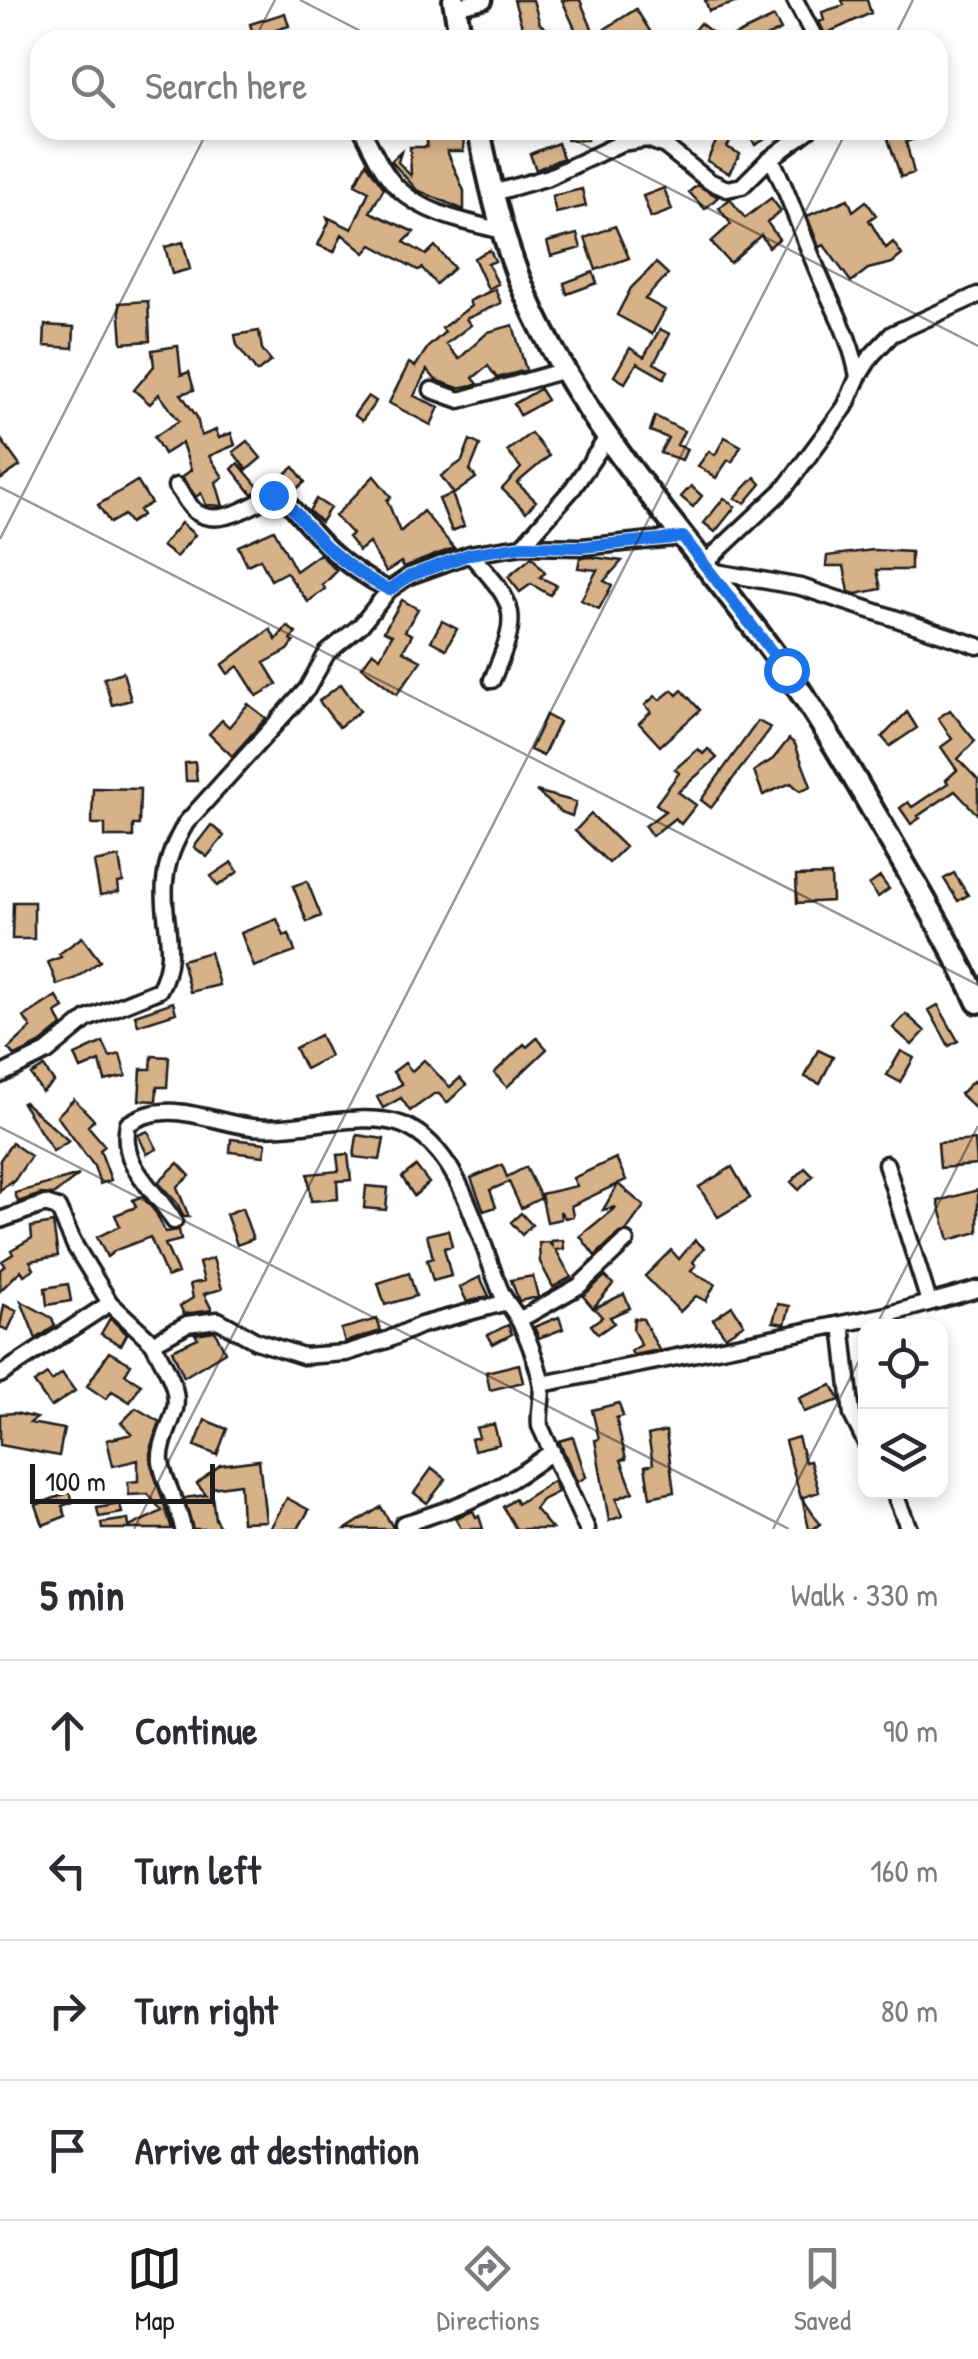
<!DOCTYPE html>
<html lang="en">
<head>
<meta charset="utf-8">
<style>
  :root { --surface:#fff; --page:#f2f2f3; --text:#2b2b33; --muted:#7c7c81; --line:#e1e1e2; --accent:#1c1c1c }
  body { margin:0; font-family:"Patrick Hand",sans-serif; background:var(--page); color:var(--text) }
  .controls { position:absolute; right:30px; bottom:30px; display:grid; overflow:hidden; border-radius:20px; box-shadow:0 5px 15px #0003 }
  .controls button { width:90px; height:90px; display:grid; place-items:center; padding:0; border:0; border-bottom:2px solid var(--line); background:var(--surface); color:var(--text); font:50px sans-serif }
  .scale { position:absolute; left:30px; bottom:25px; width:185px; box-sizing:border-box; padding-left:10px; border:5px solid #1c1c1c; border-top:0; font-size:28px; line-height:35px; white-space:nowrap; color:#1c1c1c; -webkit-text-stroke:8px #fff; paint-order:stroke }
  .stop { position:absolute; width:30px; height:30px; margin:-22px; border:8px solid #1a73e8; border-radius:50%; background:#fff }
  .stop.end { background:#1a73e8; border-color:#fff; box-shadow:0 2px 10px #0008 }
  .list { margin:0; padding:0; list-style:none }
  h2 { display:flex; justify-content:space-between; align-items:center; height:130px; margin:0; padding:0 40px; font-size:42px }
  h2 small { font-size:32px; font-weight:400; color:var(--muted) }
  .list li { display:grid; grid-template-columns:65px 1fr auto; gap:30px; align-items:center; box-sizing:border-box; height:140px; padding:0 40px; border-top:2px solid var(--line) }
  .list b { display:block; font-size:38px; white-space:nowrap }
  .list em { font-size:32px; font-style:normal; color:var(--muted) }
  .icon { flex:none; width:55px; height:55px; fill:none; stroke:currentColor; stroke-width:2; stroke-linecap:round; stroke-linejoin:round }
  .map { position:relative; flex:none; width:978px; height:1529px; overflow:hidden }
  .search { position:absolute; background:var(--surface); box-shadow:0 5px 15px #0003; left:30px; right:30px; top:30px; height:110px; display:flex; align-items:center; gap:25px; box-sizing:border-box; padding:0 35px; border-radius:30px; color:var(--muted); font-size:38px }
  .sheet { height:690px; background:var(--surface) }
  nav { display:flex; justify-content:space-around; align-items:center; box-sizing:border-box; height:140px; border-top:2px solid var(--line); background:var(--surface); font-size:28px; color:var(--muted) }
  nav a { display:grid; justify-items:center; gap:5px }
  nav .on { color:var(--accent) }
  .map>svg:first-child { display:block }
  .building { fill:#d7b188; stroke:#1c1c1c; stroke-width:2.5 }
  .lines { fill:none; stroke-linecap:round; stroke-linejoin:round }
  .minor-casing { stroke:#1c1c1c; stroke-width:21 }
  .primary-casing { stroke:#1c1c1c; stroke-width:28 }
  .minor { stroke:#fff; stroke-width:14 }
  .primary { stroke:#fff; stroke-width:20 }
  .route { stroke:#1a73e8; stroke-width:12 }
  .ticks { fill:none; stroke:#1c1c1c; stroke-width:2.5; stroke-opacity:0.45 }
</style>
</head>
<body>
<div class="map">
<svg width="978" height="1529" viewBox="0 0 978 1529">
  <rect width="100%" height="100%" fill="#fff"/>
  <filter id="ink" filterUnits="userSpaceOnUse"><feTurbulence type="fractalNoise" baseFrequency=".01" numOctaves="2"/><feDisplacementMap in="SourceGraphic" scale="20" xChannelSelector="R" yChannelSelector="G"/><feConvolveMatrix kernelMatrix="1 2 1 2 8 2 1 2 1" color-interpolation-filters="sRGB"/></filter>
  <g filter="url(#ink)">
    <path class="building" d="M514,0H533L540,24L562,40H526Z
      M562,0H580L593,31L586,40H580Z
      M705,0H737L738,2L709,11Z
      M842,0H867L871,13L825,34L819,22L824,20L822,12L844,5Z
      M636,9L650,31L636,40H612L605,29Z
      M285,13L289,26L254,37L250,24Z
      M774,17L781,30L760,40H726Z
      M700,23L721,40H686Z
      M427,130H444V138H464L463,151H447L464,191V210L417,190L391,161L401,152L398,162L411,176L410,147H427Z
      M567,130H587V140H567Z
      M747,130H781L755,145Z
      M902,130L936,131L906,142L914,173L901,177L887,136Z
      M719,135L730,142L727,147L740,154L729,173L707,161Z
      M558,143L563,158L536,170L530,154Z
      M366,163L384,188L370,212L414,232L404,242L426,255L435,246L454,268L436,284L422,268L418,270L372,245L365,253L342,234L334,252L318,245L329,222L327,217L352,229L369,191L355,184Z
      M697,185L718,197L705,209L689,192Z
      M664,188L672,210L651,218L643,196Z
      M582,189L586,206L556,213L552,196Z
      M771,198L781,211L767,222L779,239L769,247L761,235L730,263L711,242L731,224L719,208L730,199L745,218Z
      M848,199L853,211L866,201L876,215L869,220L886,248L893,242L902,255L892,263L868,269L851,282L824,245L819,247L807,216Z
      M615,226L629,258L596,270L585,238Z
      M577,234L581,248L551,256L547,242Z
      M183,242L190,269L172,274L165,247Z
      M490,250L495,261L488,264L498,284L488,289L474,258Z
      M656,263L668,274L645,299L665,310L652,334L617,315L631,288Z
      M593,272L597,283L567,294L564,283Z
      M495,289L501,303L466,319L471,325L446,344L459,359L488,332L513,325L526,370L497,378L488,366L473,378L478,384L458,388L436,380L427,370L414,396L439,407L431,425L389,403L409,363L415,367L428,347L445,332L442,328L471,306L469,301Z
      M148,301L150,341L122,343L119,303Z
      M45,325L74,327L73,348L44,346Z
      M660,329L670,334L654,363L668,371L664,378L637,363L625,383L614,376L630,348L644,357Z
      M259,331L262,349L271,361L257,372L237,345L235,335Z
      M178,346L181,375L189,372L194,390L181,394L197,417L201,436L216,430L219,438L231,433L235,445L209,456L223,477L216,482L223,506L206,505L201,493L196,497L182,477L191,470L182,443L164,454L154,437L179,421L159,394L150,404L134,390L154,366L152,350Z
      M540,389L547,400L520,415L514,404Z
      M368,396L376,401L362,421L354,415Z
      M655,416L684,431L677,445L687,449L682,460L660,453L668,438L650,431Z
      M531,433L549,456L517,483L536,501L526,512L502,489L521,468L507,451Z
      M725,437L741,446L732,462L728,460L716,478L698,466L709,451L715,455Z
      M0,438L20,466L0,480Z
      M470,440L480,445L470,470L476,478L454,494L441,476L462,461Z
      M247,441L261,458L247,470L233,452Z
      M238,463L260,489L252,494L232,469Z
      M294,467L305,482L293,492L275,482Z
      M374,476L391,497L387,500L400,532L423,511L454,548L404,567L401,562L386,572L369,543L359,551L348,537L352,534L335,516Z
      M755,477L761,484L745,503L735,498Z
      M137,481L151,503L139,510L142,515L130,523L124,515L110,523L98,505Z
      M691,486L702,496L693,507L681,497Z
      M452,494L464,526L452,531L439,499Z
      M724,498L735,507L715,532L704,523Z
      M316,499L330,508L321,522L309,511Z
      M181,523L195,535L176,557L162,546Z
      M274,530L296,571L320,554L337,571L323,585L325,589L308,602L286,572L271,580L260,559L247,565L238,546Z
      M873,550L911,552V570H877L881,589L856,594L849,592L844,566H826L827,556Z
      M532,557L545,573L540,577L556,585L550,595L531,584L520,592L508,577Z
      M591,557L622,561L604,581L612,585L599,609L581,600L597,570L578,568L580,558Z
      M402,600L418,609L405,631L412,635L403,651L421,661L397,694L362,667L373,652L380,657L392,635L384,631Z
      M442,621L457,629L446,649L431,641Z
      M287,626L296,633L291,640L294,642L288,650L264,663L277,684L257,696L238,666L228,674L222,665L270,629L276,640Z
      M123,672L131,700L112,705L104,678Z
      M341,684L360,711L339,727L319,701Z
      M672,690L677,695L682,690L700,710L660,746L639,723L651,712L645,705L655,696L660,700Z
      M248,704L266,718L232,756L209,734L222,720L229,727Z
      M950,710L975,741L958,759L978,780V815L955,791L918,816L920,818L911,824L900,808L908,802L912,807L948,783L946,780L957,770L941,747L952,739L938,718Z
      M907,712L917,728L890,746L882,737Z
      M546,715L559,722L543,756L530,750Z
      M758,721L771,728L711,808L701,800Z
      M789,739L795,744L811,786L800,791L791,783L763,795L754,771L773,759Z
      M698,749L703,754L708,749L717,758L678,792L696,805L681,824L675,818L652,836L645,826L665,811L656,804L679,773L675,769Z
      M195,762L197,781H186L185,763Z
      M93,788L140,789L139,825H133V837H105V824H92Z
      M536,791L576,802L572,816L561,812Z
      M591,814L625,847L609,863L575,831Z
      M211,825L224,836L207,857L194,847Z
      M119,857L123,882L118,883L119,892L100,895L94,862Z
      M232,862L238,872L218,886L211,876Z
      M954,873L968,895L958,901L944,879Z
      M831,875L832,901L797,903L796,876Z
      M880,877L889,889L878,897L869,885Z
      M307,881L321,916L307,922L293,886Z
      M13,902H34V939H12Z
      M277,919L284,936L289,934L295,952L254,967L241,933Z
      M82,937L100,961L76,978L57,985L48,962L61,957L59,954Z
      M210,952L219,985L190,992L182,960Z
      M56,996L64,1008L56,1013L62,1026L41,1043L15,1056L8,1049L31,1028L24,1017Z
      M173,1002L176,1013L138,1025L135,1015Z
      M938,1005L958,1041L949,1046L929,1010Z
      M906,1014L925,1031L912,1045L893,1028Z
      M320,1035L330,1056L305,1069L295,1048Z
      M537,1038L547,1049L507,1087L494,1073L524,1044L527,1047Z
      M103,1042L110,1057L120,1054L126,1076L105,1081L100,1061L81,1069L75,1055Z
      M818,1050L833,1057L820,1084L805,1077Z
      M901,1051L914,1058L900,1082L887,1075Z
      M152,1056L169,1057L167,1087H157L156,1101L139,1100L141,1069H151Z
      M424,1060L450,1087L460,1078L466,1085L447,1103L439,1094H434L410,1111L401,1098L383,1108L377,1097L402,1084L393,1072L405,1063L412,1071Z
      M44,1067L54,1082L42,1092L31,1075Z
      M973,1081L978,1086V1111L960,1094Z
      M74,1099L94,1120L88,1126L105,1146L100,1150L111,1180L100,1184L94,1166L57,1116Z
      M24,1102L69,1141L53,1151L22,1103Z
      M148,1131L157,1149L147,1154L138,1135Z
      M357,1135L384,1139L380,1160L354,1157Z
      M231,1139L266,1143L264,1156L230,1152Z
      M975,1140L977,1165L940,1168L938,1143Z
      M12,1143L31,1156L12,1184L11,1181L0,1191V1160Z
      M348,1154L351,1180L337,1181L338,1199L311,1201L308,1174L339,1171L337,1155Z
      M616,1158L626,1180L571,1206L573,1216L565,1218L560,1211L561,1219L547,1222L541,1194L577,1186L573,1178Z
      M178,1163L190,1176L177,1187L189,1217H184L177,1203L158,1182Z
      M502,1165L507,1177L526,1167L541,1198L521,1208L509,1182L490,1190L496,1207L484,1211L471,1178Z
      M416,1166L429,1183L414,1196L402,1177Z
      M732,1167L750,1198L718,1217L699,1187Z
      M805,1168L813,1176L799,1190L791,1182Z
      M79,1175L53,1195L41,1194L18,1202L15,1193Z
      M618,1184L644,1206L626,1231L619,1233L595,1256L580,1236L616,1207L603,1210Z
      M366,1186L388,1188L386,1210L364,1208Z
      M978,1190V1232L949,1240L938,1201Z
      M142,1196L156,1213L165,1232L179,1230L181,1240L165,1244L178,1273L167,1277L150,1237L116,1250L107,1257L97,1237L120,1226L115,1215L136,1207L133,1200Z
      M242,1208L253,1239L237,1245L226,1214Z
      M521,1213L532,1225L522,1235L511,1222Z
      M53,1223L58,1256L30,1261L34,1269L24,1275L21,1270L0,1291V1270L5,1265L2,1261L13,1254L11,1250L32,1238L31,1227Z
      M448,1230L452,1246L444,1248L451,1276L433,1281L427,1260L433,1258L427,1235Z
      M563,1240L564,1249L556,1250L571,1277L553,1287L540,1262L539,1243L548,1242L552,1246L551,1241Z
      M695,1240L704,1248L693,1262L696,1265L691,1271L715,1284L706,1301L696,1296L680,1312L645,1276L671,1250L679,1259Z
      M213,1258L222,1289L204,1294L212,1310L184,1314L180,1306L193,1298L190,1284L204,1281L199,1263Z
      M409,1273L416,1296L385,1305L378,1283Z
      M533,1276L538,1297L519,1301L511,1280Z
      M605,1276L613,1284L593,1308L583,1296Z
      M480,1277L489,1296L467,1302L460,1287Z
      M68,1284L71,1301L47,1305L45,1288Z
      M624,1294L630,1308L610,1317L614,1323L598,1334L591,1325L602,1317L594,1308Z
      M21,1301L52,1318L55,1326L36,1339Z
      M778,1304L790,1306L785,1324L773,1322Z
      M4,1305L17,1311L8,1330L0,1327Z
      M732,1306L744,1324L725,1336L713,1319Z
      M559,1317L563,1329L539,1338L534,1327Z
      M110,1318L127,1334L121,1345L101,1334Z
      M634,1318L643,1319L659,1350L633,1355L631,1351L641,1345L633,1330Z
      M377,1319L381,1331L345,1342L341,1329Z
      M508,1325L512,1334L493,1344L488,1335Z
      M215,1331L225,1352L184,1377L172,1350L198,1338L195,1334Z
      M109,1352L131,1364L125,1374L141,1384L130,1402L112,1391L106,1399L87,1386Z
      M519,1364L523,1382L490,1390L486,1372Z
      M62,1373L75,1391L51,1407L34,1383L47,1374L52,1381Z
      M832,1385L840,1400L804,1412L799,1398Z
      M619,1403L623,1416L616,1418L626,1459L621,1460L633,1492L616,1499L622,1516L609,1521L595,1440L599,1439L592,1410Z
      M136,1408L160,1422L151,1446V1464L172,1529H102L101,1523L128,1519L129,1527L162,1511L148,1494L129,1495L128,1482L138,1481V1460L113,1466L107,1440L132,1434L121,1423Z
      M15,1413L37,1418L30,1423L64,1429L59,1456L0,1445V1414Z
      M205,1420L227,1429L217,1455L195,1446Z
      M494,1424L499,1444L474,1450L471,1439L479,1437L476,1428Z
      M666,1431L674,1492L650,1497L645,1466L653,1464L648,1435Z
      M573,1437L586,1477L577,1482L559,1441Z
      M798,1437L805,1462L810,1461L819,1492L801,1498L785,1441Z
      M259,1460L266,1521L242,1522L240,1484L211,1488L215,1519L221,1529H193L184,1498L206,1495L197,1484L220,1465Z
      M432,1468L446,1479L427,1503L414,1493Z
      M553,1481L558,1492L542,1500L535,1509L552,1529H516L503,1507L515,1499L517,1504Z
      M70,1492L73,1502L62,1506L66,1516L43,1525L36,1505Z
      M287,1498L309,1510L298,1529H270Z
      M802,1498L820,1524L813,1529H809Z
      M120,1504L122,1513L99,1517L97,1508Z
      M381,1507L394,1529H346Z
      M473,1511L476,1517L479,1516L483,1529H461L456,1518Z"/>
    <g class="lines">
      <defs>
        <path id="minor" d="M795,0L816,40
          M455,7L484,0
          M362,130C373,150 383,175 400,190C427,215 468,222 502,231
          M771,158C790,196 802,235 819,274C834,310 851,337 858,377
          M493,193L549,177L621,143L647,139L665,146L709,181L727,189L742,186L767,161L809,130
          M432,390L460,400L565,370
          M176,486C182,493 189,507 196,512C220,528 252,505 273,495L285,499C319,540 340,565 389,590
          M522,546L573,488L607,438
          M470,554C519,607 520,614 492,680
          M704,564L784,489L845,407L858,377L872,355L892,334L978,295
          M710,571L801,587L978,646
          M0,1075L47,1052L87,1019L159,990C180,953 161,920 165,882C167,859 175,842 186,823L307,689L327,653L361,625L389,590L409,576L470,554L522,546L582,547L683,537
          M886,1164L929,1302
          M0,1220L45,1204L58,1208L75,1246L110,1303L153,1343L187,1324L218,1320L256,1341L303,1356L346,1353L387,1340L421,1325L507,1302
          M174,1221C155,1188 119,1167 128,1124C168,1097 209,1122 252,1127C297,1132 363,1109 403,1125C462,1149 479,1241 501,1292C505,1301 512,1308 517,1317C527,1334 537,1362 541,1381C544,1395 538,1411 540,1426L587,1529
          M519,1320L579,1286L626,1241
          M842,1324L852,1415L866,1443
          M153,1343C162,1362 180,1387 175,1409C171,1426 159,1445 161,1462C165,1486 179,1505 183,1529
          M0,1375L110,1303
          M542,1384L886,1315L978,1289
          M894,1492L909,1529
          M403,1524C458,1508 507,1488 552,1451"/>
        <path id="primary" d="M454,0L461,40
          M479,130C489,180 500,229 518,276C577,426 693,540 785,669C824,724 858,785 892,843C922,896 953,947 978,1002"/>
      </defs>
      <use href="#minor" class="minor-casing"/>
      <use href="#primary" class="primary-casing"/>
      <use href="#minor" class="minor"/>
      <use href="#primary" class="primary"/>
    </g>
  </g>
  <g class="lines" filter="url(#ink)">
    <path class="route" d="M273,495L284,499C319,541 340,565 389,590L409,576L470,554L522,546L582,547L683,537L786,670"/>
  </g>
  <path class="ticks" d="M300,0L378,40M254,40L275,0M893,40L913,0M555,130L978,346M0,487L978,985M0,539L208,130M0,1127L789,1529M876,1326L978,1126M134,1529L847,130M773,1529L866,1347"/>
</svg>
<div class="controls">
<button><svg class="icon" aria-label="locate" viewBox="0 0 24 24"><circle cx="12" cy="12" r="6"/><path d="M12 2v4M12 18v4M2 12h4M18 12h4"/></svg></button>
<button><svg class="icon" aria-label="layers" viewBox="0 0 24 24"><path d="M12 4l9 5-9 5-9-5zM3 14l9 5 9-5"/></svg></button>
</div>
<div class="scale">100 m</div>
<div class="stop" style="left:786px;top:670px"></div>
<div class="stop end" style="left:273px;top:495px"></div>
<div class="search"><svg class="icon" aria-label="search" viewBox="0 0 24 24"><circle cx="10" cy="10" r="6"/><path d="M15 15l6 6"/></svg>Search here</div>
</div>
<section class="sheet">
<h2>5 min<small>Walk · 330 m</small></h2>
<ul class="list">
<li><svg class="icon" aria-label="ahead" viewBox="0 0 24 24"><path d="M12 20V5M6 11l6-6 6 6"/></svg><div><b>Continue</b></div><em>90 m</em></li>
<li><svg class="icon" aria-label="left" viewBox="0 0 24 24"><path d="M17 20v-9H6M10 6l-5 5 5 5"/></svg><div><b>Turn left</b></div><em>160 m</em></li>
<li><svg class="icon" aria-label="right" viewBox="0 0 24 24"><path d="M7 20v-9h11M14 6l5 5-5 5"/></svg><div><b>Turn right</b></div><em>80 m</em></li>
<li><svg class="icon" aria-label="arrive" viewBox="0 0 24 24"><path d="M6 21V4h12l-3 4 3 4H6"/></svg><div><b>Arrive at destination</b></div></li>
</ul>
</section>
<nav>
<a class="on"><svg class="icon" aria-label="map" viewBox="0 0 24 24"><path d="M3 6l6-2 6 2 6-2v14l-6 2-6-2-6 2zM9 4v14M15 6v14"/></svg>Map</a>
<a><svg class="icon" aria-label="directions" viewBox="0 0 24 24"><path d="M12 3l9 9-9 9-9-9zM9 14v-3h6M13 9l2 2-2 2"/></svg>Directions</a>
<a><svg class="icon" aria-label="saved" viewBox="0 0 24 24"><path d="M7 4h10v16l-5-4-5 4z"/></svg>Saved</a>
</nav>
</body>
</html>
